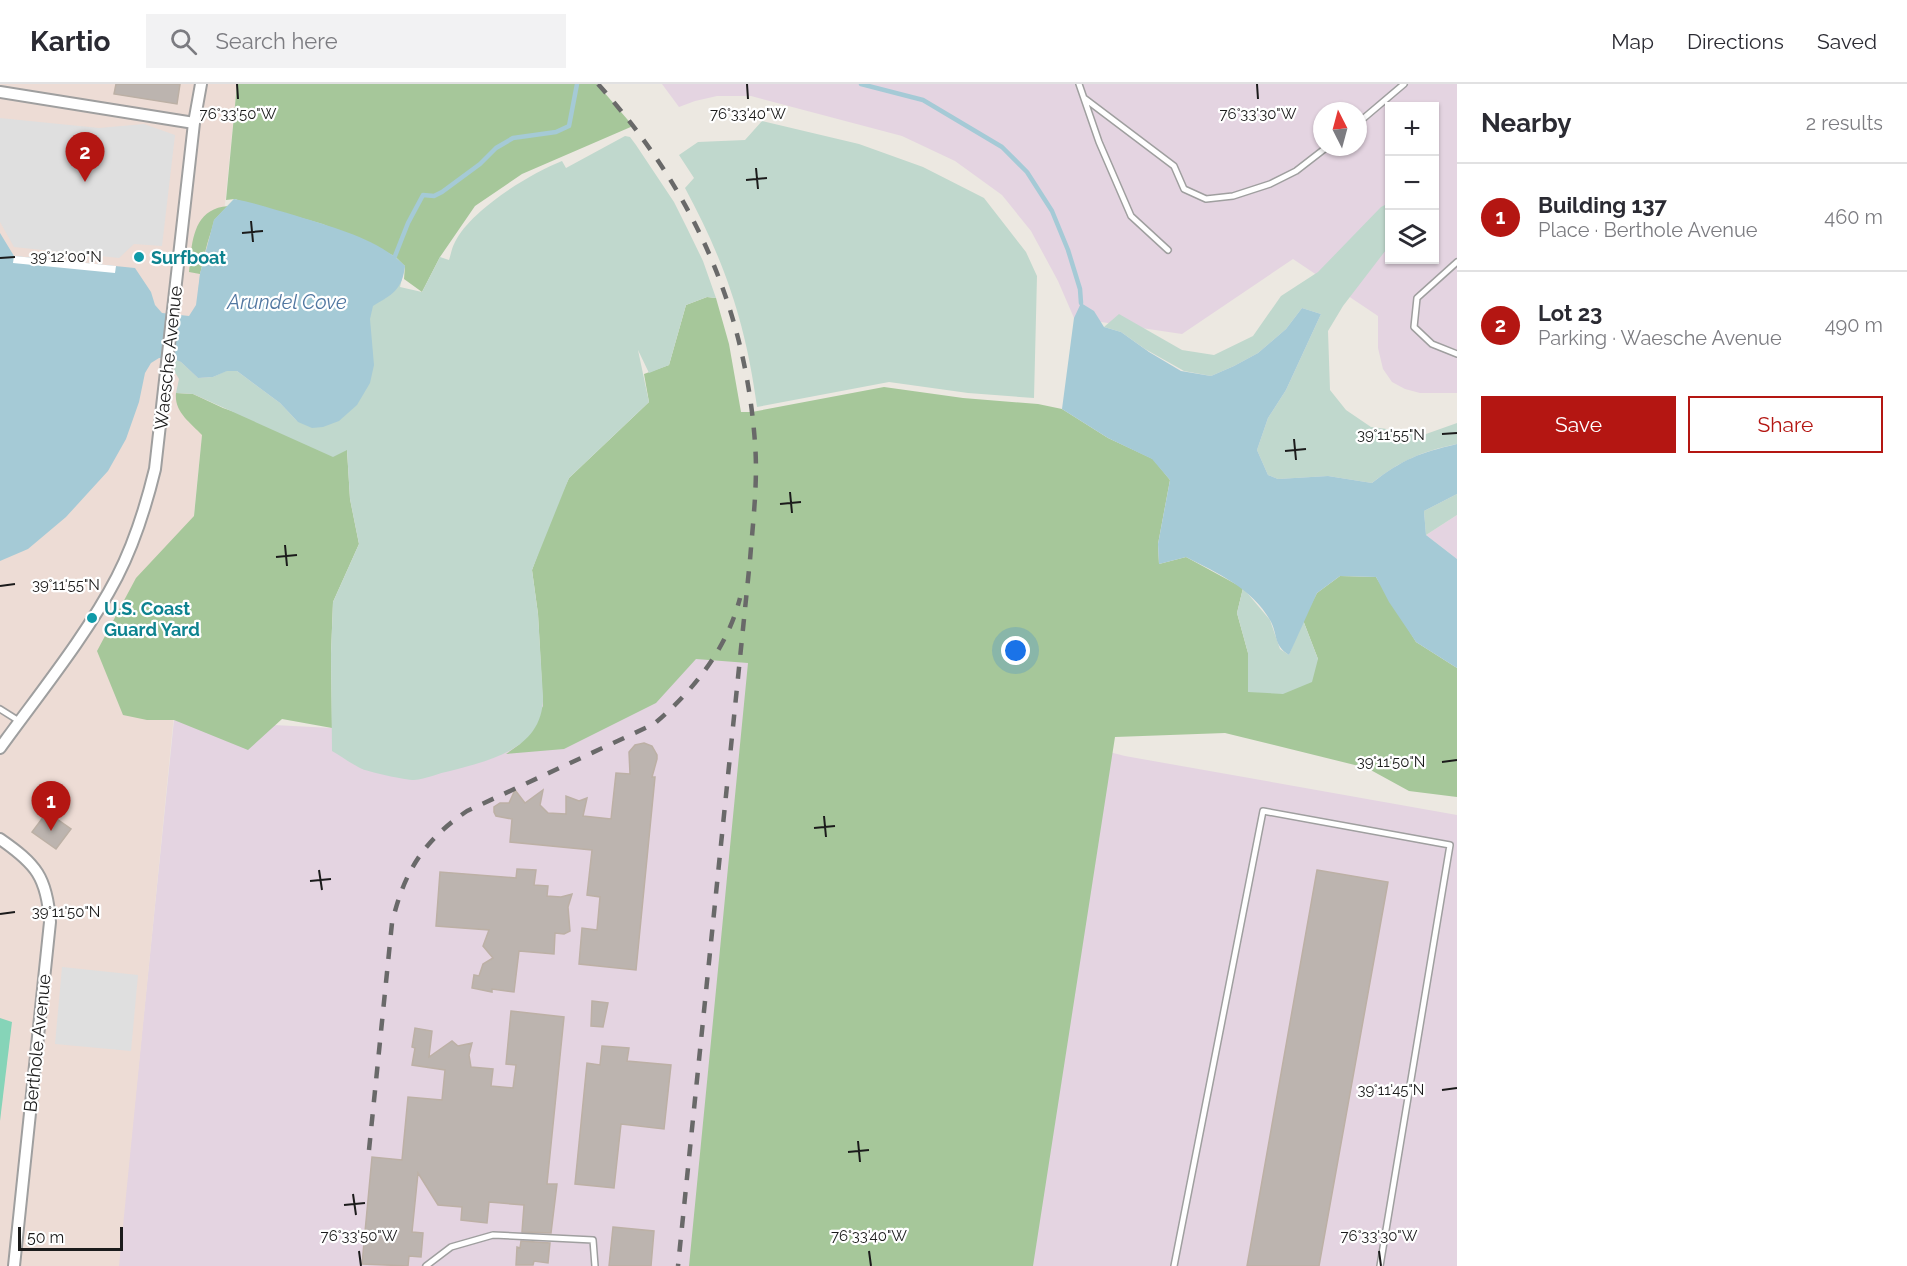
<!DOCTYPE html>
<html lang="en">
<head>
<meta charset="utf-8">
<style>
  :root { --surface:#fff; --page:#f2f2f3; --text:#2b2b33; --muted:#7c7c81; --line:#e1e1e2; --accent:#b41612 }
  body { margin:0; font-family:Raleway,sans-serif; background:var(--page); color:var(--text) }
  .controls { position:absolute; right:18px; top:18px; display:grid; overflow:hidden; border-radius:0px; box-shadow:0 2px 4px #0004 }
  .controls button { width:54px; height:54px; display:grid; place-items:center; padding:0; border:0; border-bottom:2px solid var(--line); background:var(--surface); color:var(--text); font:30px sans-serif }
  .compass { position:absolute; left:1313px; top:18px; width:54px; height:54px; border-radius:50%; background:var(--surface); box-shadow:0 2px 4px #0004; rotate:354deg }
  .scale { position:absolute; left:18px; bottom:15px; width:105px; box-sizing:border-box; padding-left:6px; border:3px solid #1b1b1b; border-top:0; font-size:16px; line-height:21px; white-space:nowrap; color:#1b1b1b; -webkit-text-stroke:4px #fff; paint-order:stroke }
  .you { position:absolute; left:1016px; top:567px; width:21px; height:21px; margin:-15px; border:4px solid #fff; border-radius:50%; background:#1a73e8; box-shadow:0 0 0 9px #1a73e833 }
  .badge { display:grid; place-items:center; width:39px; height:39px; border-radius:50%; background:var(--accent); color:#fff; font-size:20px; font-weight:700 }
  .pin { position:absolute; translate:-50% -50px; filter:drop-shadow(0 2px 3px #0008) }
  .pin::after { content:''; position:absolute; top:32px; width:21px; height:18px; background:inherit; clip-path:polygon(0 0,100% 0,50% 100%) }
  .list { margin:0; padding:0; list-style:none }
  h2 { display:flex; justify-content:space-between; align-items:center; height:78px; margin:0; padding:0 24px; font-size:26px }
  h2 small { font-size:20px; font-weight:400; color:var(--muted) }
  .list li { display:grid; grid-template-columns:39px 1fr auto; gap:18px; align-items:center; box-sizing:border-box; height:108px; padding:0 24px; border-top:2px solid var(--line) }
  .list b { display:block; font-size:22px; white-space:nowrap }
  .list p { margin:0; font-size:20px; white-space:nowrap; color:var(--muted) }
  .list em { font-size:20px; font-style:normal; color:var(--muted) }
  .actions { display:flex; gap:12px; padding:18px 24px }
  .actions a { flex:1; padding:14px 0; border:2px solid var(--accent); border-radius:0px; text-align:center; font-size:21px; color:var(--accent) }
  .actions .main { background:var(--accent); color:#fff }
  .icon { flex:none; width:33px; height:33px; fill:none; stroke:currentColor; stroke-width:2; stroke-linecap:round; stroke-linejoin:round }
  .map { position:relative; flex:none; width:1457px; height:1182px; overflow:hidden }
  header { display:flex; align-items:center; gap:36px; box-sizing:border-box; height:84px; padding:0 30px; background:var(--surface); border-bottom:2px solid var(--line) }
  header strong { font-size:28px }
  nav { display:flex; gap:33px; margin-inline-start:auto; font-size:21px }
  .search { width:420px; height:54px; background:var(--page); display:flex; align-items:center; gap:15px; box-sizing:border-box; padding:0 21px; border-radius:0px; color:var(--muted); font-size:22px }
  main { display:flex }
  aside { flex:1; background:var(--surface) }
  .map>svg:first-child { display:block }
  .industrial { fill:#e4d4e1; fill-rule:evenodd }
  .military { fill:#eddcd5 }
  .forest { fill:#a6c79a }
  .wetland { fill:#c0d8cd }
  .pitch { fill:#86d4b8 }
  .parking { fill:#dfdfdf }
  .water { fill:#a5cad6 }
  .pier { fill:#fff }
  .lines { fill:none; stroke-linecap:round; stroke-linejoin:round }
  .stream { stroke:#a5cad6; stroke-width:4.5 }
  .building { fill:#bcb4af; stroke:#bcb0a5; stroke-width:1.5 }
  .lane-casing { stroke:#9f9f9f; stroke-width:8 }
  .street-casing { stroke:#9f9f9f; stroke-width:14 }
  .lane { stroke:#fff; stroke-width:5 }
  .street { stroke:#fff; stroke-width:10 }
  .rail { stroke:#696969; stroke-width:4.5; stroke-dasharray:12 12; stroke-linecap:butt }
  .ticks { fill:none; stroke:#1b1b1b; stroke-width:2 }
  .culture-dot { fill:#0f9aa8; stroke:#fff; stroke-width:2 }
  .labels { text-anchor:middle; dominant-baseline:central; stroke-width:4.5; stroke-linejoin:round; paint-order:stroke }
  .culture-label { font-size:18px; font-weight:bold; fill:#0d838f; stroke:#fff; text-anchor:start }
  .street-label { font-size:18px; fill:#1b1b1b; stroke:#fff }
  .water-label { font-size:20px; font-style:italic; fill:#5177a1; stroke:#fff }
  .ticks-label { font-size:15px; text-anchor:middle; fill:#1b1b1b; stroke:#fff; stroke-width:4.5; stroke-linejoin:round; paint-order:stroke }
</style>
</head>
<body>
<header>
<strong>Kartio</strong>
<div class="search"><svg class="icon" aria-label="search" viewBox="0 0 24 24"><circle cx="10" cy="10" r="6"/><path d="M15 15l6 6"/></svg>Search here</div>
<nav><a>Map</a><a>Directions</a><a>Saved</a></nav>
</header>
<main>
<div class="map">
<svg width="1457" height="1182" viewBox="0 0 1457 1182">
  <rect width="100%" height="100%" fill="#ece8e1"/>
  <path class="industrial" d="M662,0H1457V309H1420L1405,305L1392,298L1383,285L1378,264V232L1293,175L1182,250L1074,234L1058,197L1031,147L1002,111L955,77L902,52L751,12H717L695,17L679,23ZM1390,22H1434V176H1390ZM1322,27H1358V63H1322Z
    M1457,431V475L1426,451Z
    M706,566L1125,672L1457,731V1182H118L174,636L332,644Z"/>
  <path class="military" d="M0,0H237L119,1182H0Z"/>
  <path class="forest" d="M237,0H597L633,42L522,90L475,122L440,173L422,208L404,195L405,182L235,115L226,116Z
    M228,122C209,138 206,168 200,190L189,188C192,159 192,125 228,122Z
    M707,213L716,214L729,260L741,328H752L884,303L963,314L1038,320L1062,325L1108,354L1153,375L1170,396L1158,460L1159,480L1186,473L1243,504L1237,529L1248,569V608L1318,575L1303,536L1317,509L1340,492L1376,493L1416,558L1457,584V713L1409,707L1367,684L1225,649L1115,653L1033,1182H689L748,579L696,575L656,619L564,665L506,670L520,660L543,622L538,530L532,486L552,431L569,394L649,318L644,290L669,281L686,221Z
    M176,309L193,310L223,324L347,366L350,415L359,460L333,518L331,570L332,644L282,635L248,666L174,636H147L123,631L97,567L136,494L194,432L202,351C190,338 174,328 176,309Z"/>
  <path class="wetland" d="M762,37L859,60L923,83L984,114L1026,168L1037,192L1034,314L968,309L889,298L757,323C746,240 725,178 685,104L694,94L679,71L698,58L745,56Z
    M625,52L630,53L636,61L674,118L687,144L703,177L716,214L707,213L686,221L669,281L649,289L638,266L649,318L569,394L532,486L538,530L543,613C543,665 491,676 450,687C439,689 426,695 414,696C406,696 367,688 360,684C350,679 341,672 332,667L331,570L333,518L359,460L350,415L347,366L333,373L193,310L176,309L179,295L174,287L175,275L181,278L198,294L213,293L226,287H237L280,319L298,338L198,210L200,190L214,136L234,115L323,140L395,172L405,182L400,203L422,208L440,173L449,176C451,170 452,163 455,158C471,126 529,90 562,77L566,84Z
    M1389,119V162L1343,222L1328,247L1330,306L1346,326L1371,343L1426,350L1457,339V360C1420,368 1402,376 1372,399L1328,392L1278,395L1268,391L1257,366L1268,334L1286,306L1321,230L1302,224L1286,245L1258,269L1234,282L1211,292L1184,287L1145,265L1121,248L1104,243L1119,230L1182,266L1214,271L1253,252L1281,212L1318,188L1381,123Z
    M1457,410V431L1426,451L1424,427Z
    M1243,504L1270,536L1280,565L1289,571L1303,536L1318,575L1312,598L1283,610L1248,608V569L1237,529Z"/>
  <path class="pitch" d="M0,934L12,938L0,1037Z"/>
  <path class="parking" d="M0,34L99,44L144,40L175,51L162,162L134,160L119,174L14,163L0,138Z
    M62,883L138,891L131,967L55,960Z"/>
  <path class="water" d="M234,115C256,119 276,126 297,132C334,144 377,154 405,182C402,206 393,210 373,222L370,235L374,281L370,299L357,321L339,337L323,343L312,344L298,338L280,319L237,287H227L213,293L198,294L181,278L172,274H159L151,279L145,289L139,318L126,355L108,387L66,433L28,465L0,477V149L14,172L135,184L151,208L155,221L162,229L189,232L196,221L200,190L214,136Z
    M1081,219L1094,227L1104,243L1121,248L1149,268L1181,287L1211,292L1234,282L1258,269L1286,245L1302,224L1321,230L1286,306L1268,334L1257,366L1268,391L1278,395L1328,392L1372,399C1403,375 1419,369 1457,360V410L1424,427L1426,451L1457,475V584L1416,558L1389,518L1376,493L1340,492L1317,509L1289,571C1273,561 1278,550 1270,536C1252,504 1217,489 1186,473L1159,480L1158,460L1170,396L1152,375L1108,354L1062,325L1074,234Z"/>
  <path class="pier" d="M14,172L116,182L115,189L13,179Z"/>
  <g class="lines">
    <path class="stream" d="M861,0L923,16L1002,63L1027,88L1052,127L1068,166L1080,205L1081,219
      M395,172L408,139L423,111L434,112L442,108L480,80L496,64L513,54L556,48L569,42L577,0"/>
  </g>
  <path class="building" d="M116,0H180L177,20L114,10Z
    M644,659L652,662L657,671V675L652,693H655L636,886L579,880L582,844L597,846L600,813L587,811L592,766L510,758L512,735L496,732L494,728V723L500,719H509L515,706L525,719L543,706L540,721L548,729L566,730V712L579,717L587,714L583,732L611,735L616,689L630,690L629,668L635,661Z
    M47,728L71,745L56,765L32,748Z
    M517,785L536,786L534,801L548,802L547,812L561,813L572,810L568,823L570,847L564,850L555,849L554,870L519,867L514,908L492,905V908L472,904L474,891L479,892L483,880L493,874L483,862L489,846L436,842L440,788L516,794Z
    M1317,786L1388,798L1319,1182H1247Z
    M592,917L608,919L603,943L591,942Z
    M511,927L564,933L547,1100H557L551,1149L522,1148L524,1121L489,1118L487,1139L461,1136L462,1123L438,1121L418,1089L412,1148L423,1149L421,1173L409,1172L408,1182L362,1180L372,1073L402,1076L408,1013L442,1016L445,986L412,981L415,964L412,963L415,944L432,947L429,973L452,957L458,962L472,959L469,971L471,983L493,985L491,1002L513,1004L516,981L506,980Z
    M602,962L629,964L627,977L671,981L664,1045L621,1040L614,1104L575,1100L587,979L600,981Z
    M613,1143L654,1147L651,1182H609Z
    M521,1157L550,1159L548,1179L534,1177L533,1181H516L517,1163L520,1164Z"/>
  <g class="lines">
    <defs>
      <path id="lane" d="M1079,0L1099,58L1131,132L1168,166
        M1084,14L1174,82L1184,105L1206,115L1233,112L1270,100L1296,87L1327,63
        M1358,39L1404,0
        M1457,178L1417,214L1414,243L1432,260L1457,270
        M0,625L19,637
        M426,1182L451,1163L493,1151L593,1156L595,1182
        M1174,1182L1263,727L1450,761L1380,1182"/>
      <path id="street" d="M0,8L194,39L155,385C146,422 135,458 117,493C87,551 39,610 0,664
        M194,39L201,0
        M0,755C36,780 47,793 50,838L14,1182"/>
    </defs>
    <use href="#lane" class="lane-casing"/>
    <use href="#street" class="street-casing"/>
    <use href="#lane" class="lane"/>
    <use href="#street" class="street"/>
    <path class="rail" d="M598,0C690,102 745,220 755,359C758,398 753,437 750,476L678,1182
      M369,1066L392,839C404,788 423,757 467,727L654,640C693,607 727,565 740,514"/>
  </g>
  <path class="ticks" d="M237,0L238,15M747,0L748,15M1257,0L1258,15M756,84L758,105M746,96L767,94M251,137L253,158M242,149L263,147M0,174L15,173M1442,350L1457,349M1294,355L1296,376M1285,367L1306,365M790,408L792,429M780,420L801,418M285,461L287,482M276,473L297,471M0,502L15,500M1442,678L1457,676M824,732L826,753M814,744L835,742M319,786L322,806M310,797L331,795M0,830L15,828M1442,1006L1457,1004M858,1057L860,1078M848,1068L869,1066M353,1110L356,1131M344,1121L365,1119M359,1167L361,1182M869,1167L871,1182M1379,1167L1381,1182"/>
  <g class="culture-dot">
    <circle cx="139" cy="173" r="6"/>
    <circle cx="92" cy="534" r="6"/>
  </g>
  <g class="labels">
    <g class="culture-label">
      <text x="151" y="173">Surfboat</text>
      <text x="104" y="524">U.S. Coast<tspan x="104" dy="21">Guard Yard</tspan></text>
    </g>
    <g class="street-label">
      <text transform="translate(168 274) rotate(-84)">Waesche Avenue</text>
      <text transform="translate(37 959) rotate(-84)">Berthole Avenue</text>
    </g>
    <g class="water-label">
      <text x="287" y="218">Arundel Cove</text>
    </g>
  </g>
  <g class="ticks-label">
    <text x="238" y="35">76°33'50"W</text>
    <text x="748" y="35">76°33'40"W</text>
    <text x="1258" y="35">76°33'30"W</text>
    <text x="66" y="178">39°12'00"N</text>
    <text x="1391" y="356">39°11'55"N</text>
    <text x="66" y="506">39°11'55"N</text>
    <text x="1391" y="683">39°11'50"N</text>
    <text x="66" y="833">39°11'50"N</text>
    <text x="1391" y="1011">39°11'45"N</text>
    <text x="359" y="1157">76°33'50"W</text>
    <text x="869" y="1157">76°33'40"W</text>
    <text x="1379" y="1157">76°33'30"W</text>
  </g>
</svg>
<div class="controls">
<button>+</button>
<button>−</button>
<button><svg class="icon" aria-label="layers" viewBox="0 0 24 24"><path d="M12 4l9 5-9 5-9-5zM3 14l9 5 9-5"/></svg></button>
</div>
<svg class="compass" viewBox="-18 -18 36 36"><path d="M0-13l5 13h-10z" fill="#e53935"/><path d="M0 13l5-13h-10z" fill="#7c7c81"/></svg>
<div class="scale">50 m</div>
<div class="you"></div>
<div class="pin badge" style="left:51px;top:747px">1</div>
<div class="pin badge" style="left:85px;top:98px">2</div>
</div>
<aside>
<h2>Nearby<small>2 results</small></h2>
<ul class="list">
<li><span class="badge">1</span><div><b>Building 137</b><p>Place · Berthole Avenue</p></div><em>460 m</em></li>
<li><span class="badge">2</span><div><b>Lot 23</b><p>Parking · Waesche Avenue</p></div><em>490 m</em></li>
</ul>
<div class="actions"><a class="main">Save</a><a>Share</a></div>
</aside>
</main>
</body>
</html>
